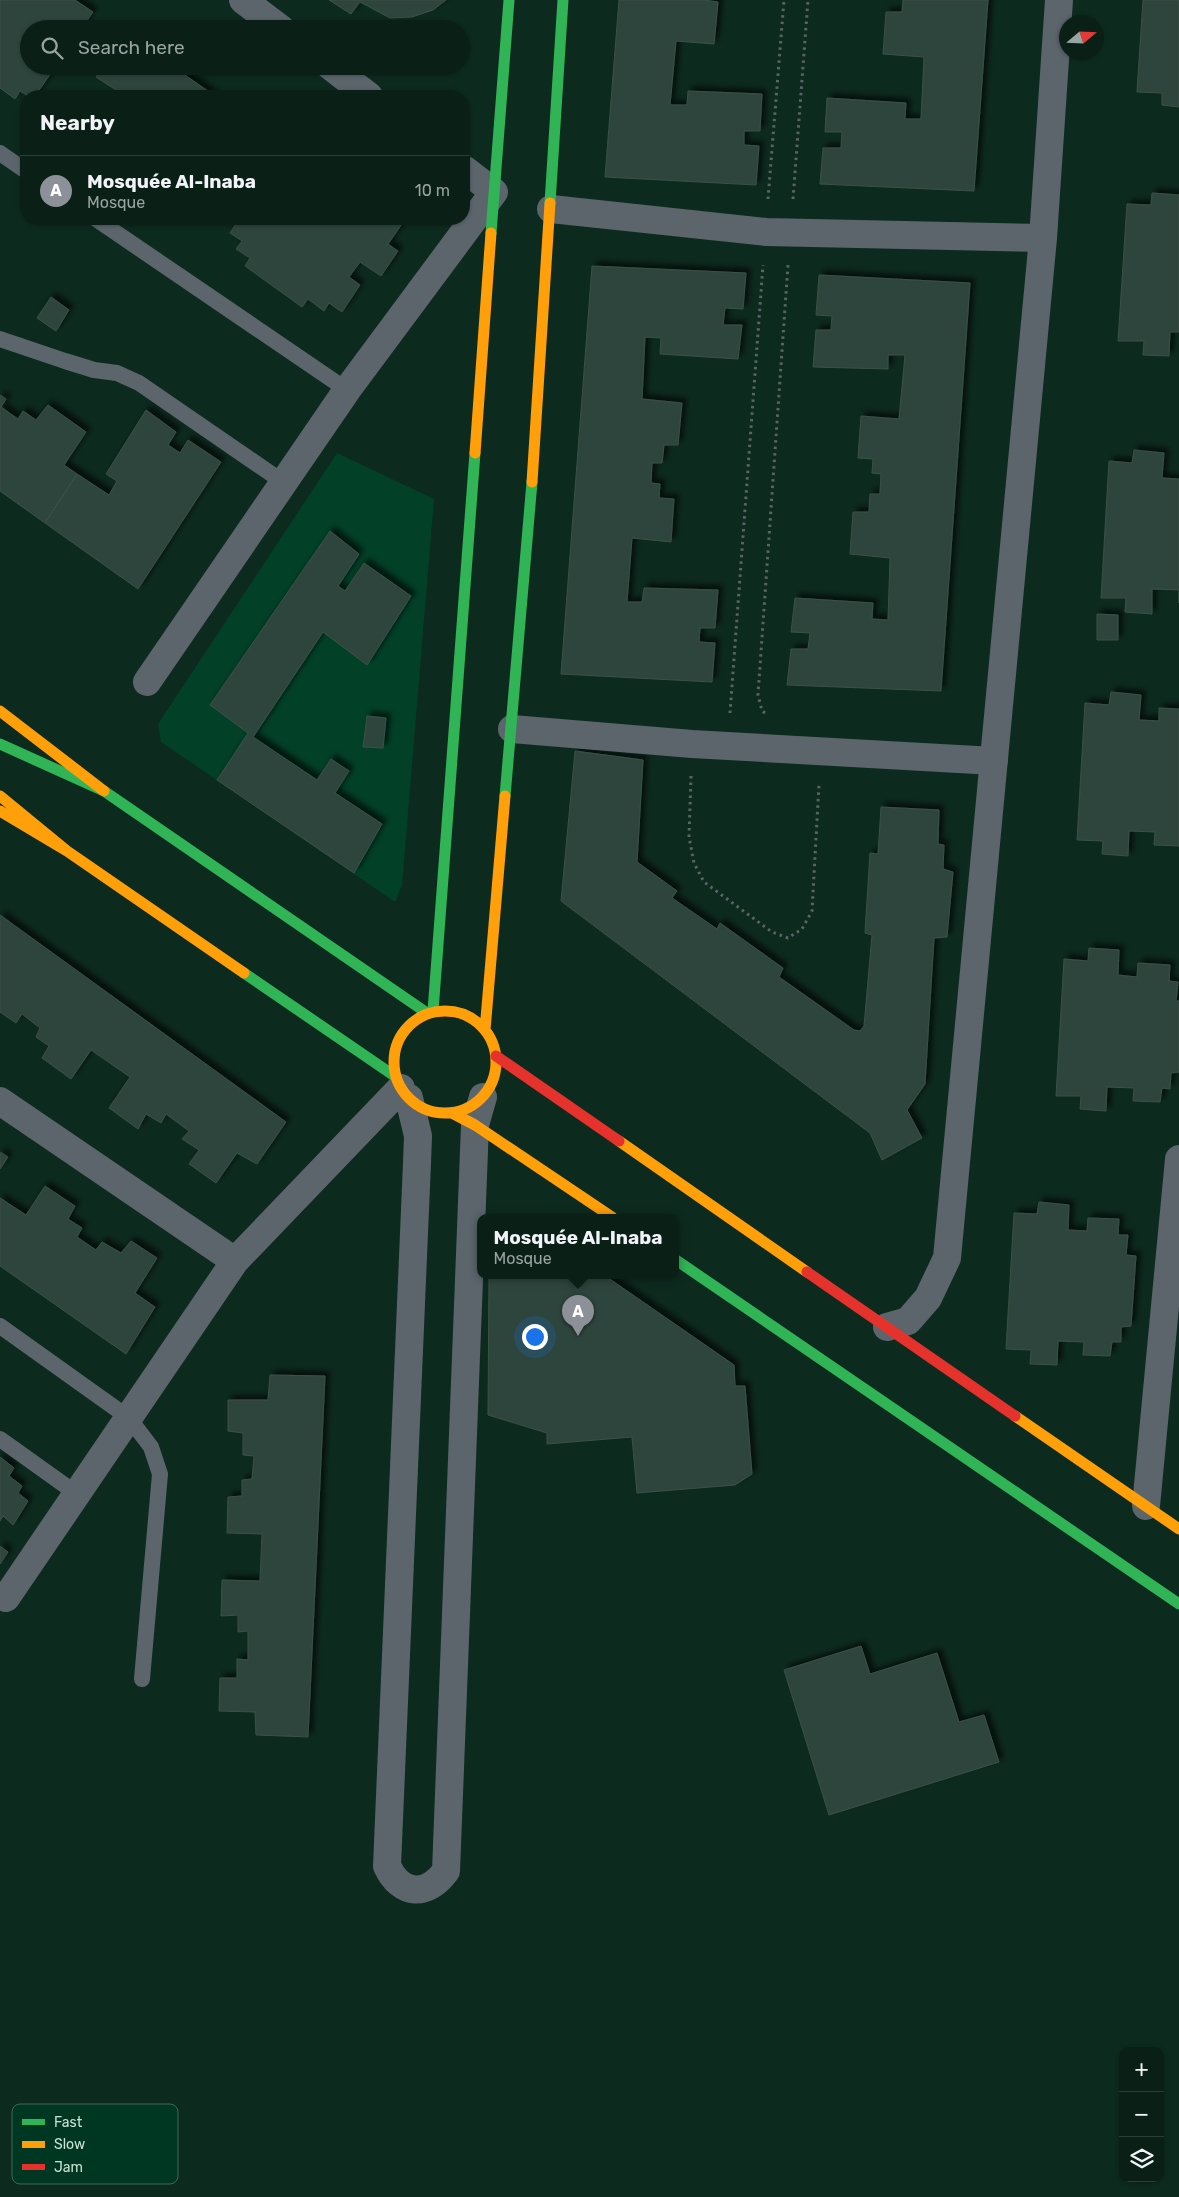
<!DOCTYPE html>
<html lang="en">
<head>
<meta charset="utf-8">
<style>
  :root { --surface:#0a2017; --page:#182d24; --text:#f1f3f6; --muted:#99a3a1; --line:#2a3e36; --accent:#8c9099 }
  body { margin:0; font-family:Rubik,sans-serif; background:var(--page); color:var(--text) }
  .controls { position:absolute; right:15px; bottom:15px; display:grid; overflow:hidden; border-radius:10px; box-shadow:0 1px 4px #0004 }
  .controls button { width:45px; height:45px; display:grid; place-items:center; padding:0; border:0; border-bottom:1px solid var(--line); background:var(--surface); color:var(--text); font:25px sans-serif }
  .compass { position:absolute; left:1059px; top:15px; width:45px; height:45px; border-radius:50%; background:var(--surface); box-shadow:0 1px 4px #0004; rotate:71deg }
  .you { position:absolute; left:534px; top:1336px; width:18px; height:18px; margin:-12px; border:4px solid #fff; border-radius:50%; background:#1a73e8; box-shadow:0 0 0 8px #1a73e833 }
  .badge { display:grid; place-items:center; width:32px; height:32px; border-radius:50%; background:var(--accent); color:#fff; font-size:16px; font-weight:700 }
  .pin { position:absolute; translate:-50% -41px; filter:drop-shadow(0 1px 2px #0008) }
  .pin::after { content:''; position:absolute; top:26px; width:18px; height:15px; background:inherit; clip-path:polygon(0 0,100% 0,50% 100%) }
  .popup { position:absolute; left:477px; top:1214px; width:202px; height:65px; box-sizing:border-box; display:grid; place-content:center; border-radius:10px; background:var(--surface); filter:drop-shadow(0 1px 4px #0005); font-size:16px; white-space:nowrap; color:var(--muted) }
  .popup b { font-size:19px; color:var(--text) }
  .popup::after { content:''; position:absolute; left:50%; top:100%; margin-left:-10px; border:10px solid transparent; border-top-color:var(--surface) }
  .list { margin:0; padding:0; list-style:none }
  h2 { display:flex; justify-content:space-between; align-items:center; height:65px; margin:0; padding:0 20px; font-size:21px }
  h2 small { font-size:16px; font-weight:400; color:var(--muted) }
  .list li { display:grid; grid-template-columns:32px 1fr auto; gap:15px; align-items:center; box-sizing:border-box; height:70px; padding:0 20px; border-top:1px solid var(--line) }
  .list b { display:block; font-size:19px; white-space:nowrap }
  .list p { margin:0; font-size:16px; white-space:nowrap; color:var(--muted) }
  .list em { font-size:16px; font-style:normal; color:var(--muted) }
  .icon { flex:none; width:28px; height:28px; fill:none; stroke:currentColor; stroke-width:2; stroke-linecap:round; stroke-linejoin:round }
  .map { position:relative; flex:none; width:1179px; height:2197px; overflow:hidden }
  .search { position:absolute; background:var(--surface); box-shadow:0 1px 4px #0004; left:20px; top:20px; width:450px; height:55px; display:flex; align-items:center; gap:12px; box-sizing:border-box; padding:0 18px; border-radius:28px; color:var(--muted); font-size:19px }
  .panel { position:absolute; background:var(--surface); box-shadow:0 1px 4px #0004; left:20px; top:90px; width:450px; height:135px; border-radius:20px }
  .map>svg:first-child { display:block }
  .built { fill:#024028 }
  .building { fill:#2f453c; stroke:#3a5146; filter:url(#shadow) }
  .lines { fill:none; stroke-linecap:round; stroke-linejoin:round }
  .path { stroke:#586566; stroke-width:3; stroke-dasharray:2.5 4; stroke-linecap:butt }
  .lane { stroke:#5c656c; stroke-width:16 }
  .street { stroke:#5c656c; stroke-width:28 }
  .fast { stroke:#30b455; stroke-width:11 }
  .slow { stroke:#ff9f0a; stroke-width:11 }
  .jam { stroke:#e5322d; stroke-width:11 }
  .key { fill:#003722; stroke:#3c6a57; stroke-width:1 }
  .key-label { font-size:14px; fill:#c7e1d2 }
</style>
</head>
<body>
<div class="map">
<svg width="1179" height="2197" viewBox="0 0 1179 2197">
  <defs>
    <filter id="shadow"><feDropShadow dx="4.5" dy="-4.5" stdDeviation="2.5" flood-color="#0009"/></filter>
  </defs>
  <rect width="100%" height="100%" fill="#0d2a1f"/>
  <path class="built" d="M337,453L434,499L402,885L395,902L161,742L158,724Z"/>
  <path class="building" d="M0,0H75L93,12L81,29H29V66H41L51,73L35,96H28L20,91L15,99L0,88Z
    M329,0H446L433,10L412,17L390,18L360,2L351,14Z
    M619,0H703L718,2L714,44L676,41L670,105H687L688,91L762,94L760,131H744V145L759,146L756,185L605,177Z
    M903,0H988L974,191L820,184L823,148H841L842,132H825L827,98L906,103L905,119H921L924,57L883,54L886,12H902Z
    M1143,0H1179V107L1162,105V93L1137,92Z
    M103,66H172L215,96H112L116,90L96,77Z
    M1152,193L1179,195V332H1170L1169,356L1143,355L1144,341H1118L1127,204L1151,205Z
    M239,219H394L402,224L388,244L398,251L381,276L360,262L349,277L360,285L342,312L329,303L324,311L308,299L302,307L245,266L250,258L236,249L242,241L230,233Z
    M592,266L746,273L743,309L725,308L723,325H742L738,359L660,354L661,338L645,337L642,399L682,403L678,445H664L662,463H652L651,483L660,484L659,498L674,499L671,542L632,538L627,602H642L644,588L718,590L715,628H700L699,642L715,643L712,682L561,674Z
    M819,275L970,283L941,691L787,685L791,649H808L810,633L791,632L795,598L873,603L872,619L888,620L890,558L850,554L853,512H869L870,494H880L881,474L872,473L873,459L858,458L861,416L899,419L905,355H888V369L813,367L816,330H831L832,316L816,315Z
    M51,297L69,310L56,331L37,318Z
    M0,395L6,399L1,407L18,419L23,411L36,420L48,405L86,432L64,465L77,474L45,523L0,491Z
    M146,410L176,432L168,445L180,453L188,440L221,462L138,589L45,523L77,474L109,495L117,481L106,474Z
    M1134,450L1164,453L1162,478L1179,479V603V590L1152,589V614L1125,612L1126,598H1101L1109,461L1132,463Z
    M330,531L359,554L338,586L345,591L364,563L411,596L367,665L323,632L253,737L317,780L331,759L349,771L335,793L382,824L354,873L217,780L248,733L210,705Z
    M1097,614L1118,615V640H1097Z
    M1111,692L1141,695L1139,720L1159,721V708L1179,709V846L1154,845L1155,832L1129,831L1128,856L1102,854L1103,841L1077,840L1085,703L1109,705Z
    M367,716L386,718L383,748L363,747Z
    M575,751L643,760L637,862L677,891L672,898L717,929L720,923L783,968L779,977L854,1030L860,1031L864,1026L872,935L865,933L870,853L878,854L881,807L939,810L938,844L944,845L943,869L953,872L947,937L934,938L925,1084L907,1110L922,1138L882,1160L870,1133L561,901Z
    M0,915L286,1122L257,1164L237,1153L216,1183L189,1164L199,1150L182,1139L189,1131L166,1114L161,1123L146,1114L138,1129L109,1108L130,1077L91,1050L71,1079L42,1058L49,1046L36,1037L40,1028L22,1014L16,1023L0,1012Z
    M1089,948L1119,950L1118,975L1137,977L1138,963L1170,965L1169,981L1178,982L1176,1001H1179V1072L1171,1073L1170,1089L1162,1088L1160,1102L1133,1101L1134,1088L1107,1087L1106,1111L1080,1109L1081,1096H1056L1064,959L1088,961Z
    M0,1152L8,1157L0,1169Z
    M45,1186L75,1206L68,1219L82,1228L77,1237L96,1250L102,1242L121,1253L131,1241L157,1258L135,1293L155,1307L126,1354L0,1266V1198L26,1215Z
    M1039,1202L1069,1205L1068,1230L1087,1231L1088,1218L1119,1219L1118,1235H1128L1126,1255L1136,1256L1131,1326L1121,1327V1342H1112L1110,1356L1083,1355L1084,1342L1058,1341L1057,1365L1030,1364L1031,1350L1006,1349L1014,1213L1037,1214Z
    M489,1275H604L734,1365L735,1386H745L752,1474L735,1485L637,1493L632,1437L547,1444V1433L488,1415Z
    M270,1375L325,1376L308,1737L256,1735L255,1712L219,1711L220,1678H237V1659L248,1660V1631L238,1632V1615L221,1616L222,1580L260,1581L262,1534L227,1533L228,1497L242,1496V1480L252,1479L254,1456L243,1455V1433L228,1431V1400H268Z
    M0,1457L14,1468L9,1476L22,1486L18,1493L28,1501L13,1525L3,1516L0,1521Z
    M0,1546L8,1552L0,1564Z
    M861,1646L870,1674L937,1653L959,1722L984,1715L999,1762L829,1815L784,1670Z"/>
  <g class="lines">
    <path class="path" d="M768,199L784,0
      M793,199L808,0
      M730,713L763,265
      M765,713L762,711L758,695L788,265
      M691,776L689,837L694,863L704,882L772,932L788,938L802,929L812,911L819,784"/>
    <path class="lane" d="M0,153L26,171
      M96,219L347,390
      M0,339L65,361L94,370L117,373L139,383L283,482
      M0,1326L129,1418L151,1447L160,1474L142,1679
      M0,1439L77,1494"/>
    <path class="street" d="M243,0L281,29
      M330,66L369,96
      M551,209L766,232L1043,238
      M147,682L347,390L494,192L464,169
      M512,729L692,744L994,761
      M409,1098L418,1136L417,1163L387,1866C401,1896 427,1897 446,1871L475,1125L483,1097
      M0,1101L235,1261
      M887,1327L908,1321L928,1298L947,1258L1043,238L1059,0
      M1146,1506L1179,1159
      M6,1598L235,1261L401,1088"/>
    <path class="fast" d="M550,203L563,0
      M491,233L509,0
      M0,744L104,791L427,1013
      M505,796L532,482
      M244,973L396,1077
      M433,1011L475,453
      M676,1260L1179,1604"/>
    <path class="slow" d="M475,453L491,233
      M532,482L550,203
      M0,711L104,791
      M0,796L67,851L244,973
      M0,811L67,851
      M394 1062a51 51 0 1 1 102 0a51 51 0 1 1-102 0Z
      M485,1030L505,796
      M452,1113L475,1125L612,1217
      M619,1141L807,1272
      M1015,1416L1179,1529"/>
    <path class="jam" d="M496,1056L619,1141
      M807,1272L1015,1416"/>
  </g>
  <rect x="12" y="2104" width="166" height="80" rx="8" class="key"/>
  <rect x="22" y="2119" width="23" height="6" fill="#30b455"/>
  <rect x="22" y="2141" width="23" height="7" fill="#ff9f0a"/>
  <rect x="22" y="2164" width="23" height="6" fill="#e5322d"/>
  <g class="key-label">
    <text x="54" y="2127">Fast</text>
    <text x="54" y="2149">Slow</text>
    <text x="54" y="2172">Jam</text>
  </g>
</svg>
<div class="controls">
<button>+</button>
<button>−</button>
<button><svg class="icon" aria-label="layers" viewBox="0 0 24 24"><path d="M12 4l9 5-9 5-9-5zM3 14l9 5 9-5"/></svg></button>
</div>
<svg class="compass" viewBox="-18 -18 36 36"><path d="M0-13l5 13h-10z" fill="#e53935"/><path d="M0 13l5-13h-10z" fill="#99a3a1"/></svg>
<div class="you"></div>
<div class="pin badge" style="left:578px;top:1336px">A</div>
<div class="popup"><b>Mosquée Al-Inaba</b>Mosque</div>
<div class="search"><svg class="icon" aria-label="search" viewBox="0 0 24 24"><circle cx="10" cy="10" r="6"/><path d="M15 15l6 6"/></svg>Search here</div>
<section class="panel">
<h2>Nearby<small></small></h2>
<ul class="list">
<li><span class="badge">A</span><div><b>Mosquée Al-Inaba</b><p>Mosque</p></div><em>10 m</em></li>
</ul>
</section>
</div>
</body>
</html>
